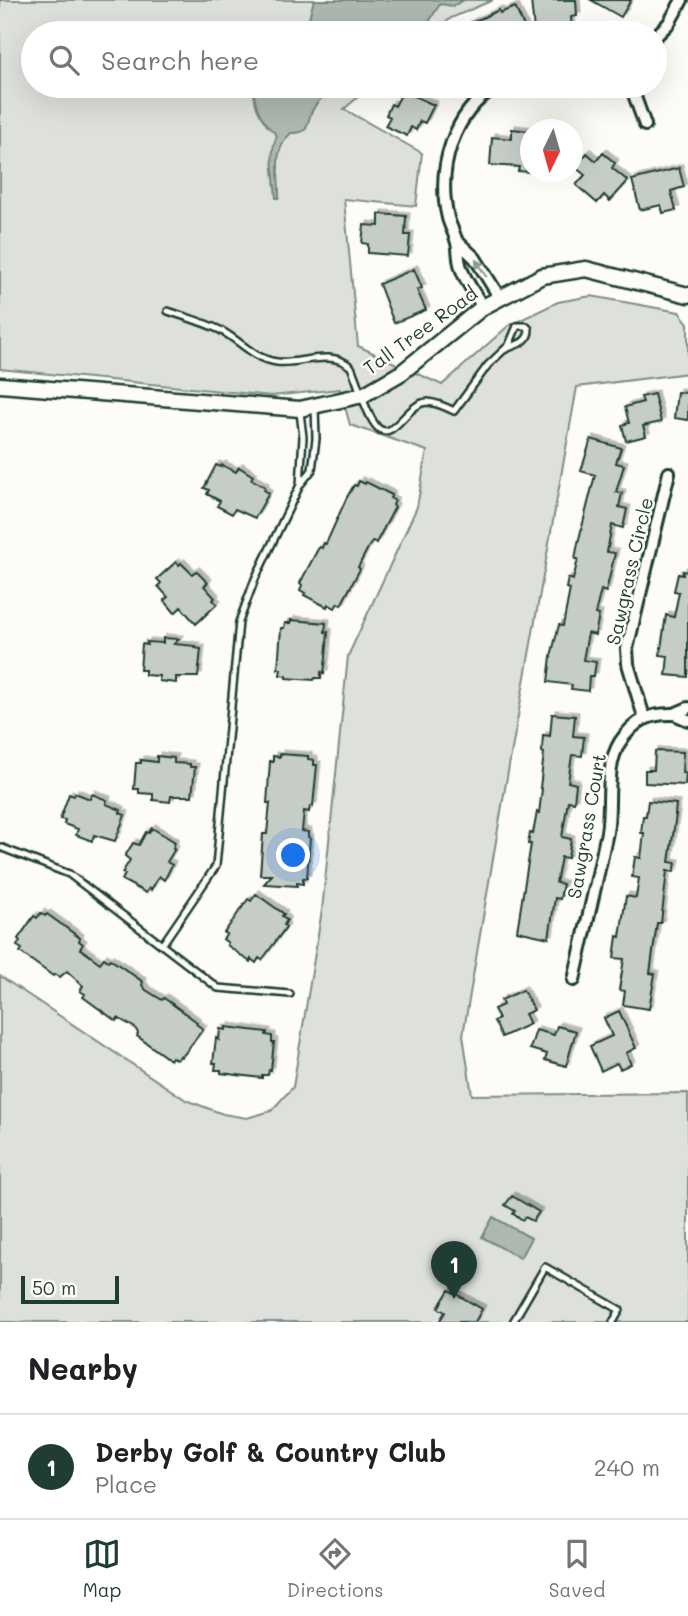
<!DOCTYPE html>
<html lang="en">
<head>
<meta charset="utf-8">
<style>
  :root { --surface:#fff; --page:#f2f2f2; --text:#202124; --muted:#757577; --line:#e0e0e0; --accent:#1f3d34 }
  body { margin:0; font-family:Mali,sans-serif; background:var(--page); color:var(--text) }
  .compass { position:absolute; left:520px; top:119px; width:63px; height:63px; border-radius:50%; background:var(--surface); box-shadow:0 7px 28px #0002; rotate:185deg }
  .scale { position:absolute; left:21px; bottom:18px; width:98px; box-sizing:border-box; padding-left:7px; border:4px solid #1f3d34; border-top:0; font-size:19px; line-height:24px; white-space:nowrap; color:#1f3d34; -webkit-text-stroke:5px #fdfcf7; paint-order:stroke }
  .you { position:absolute; left:294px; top:856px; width:24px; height:24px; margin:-18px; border:5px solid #fff; border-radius:50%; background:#1a73e8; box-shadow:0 0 0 10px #1a73e833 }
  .badge { display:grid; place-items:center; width:46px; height:46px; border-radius:50%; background:var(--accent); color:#fff; font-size:23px; font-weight:700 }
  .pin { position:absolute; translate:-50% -58px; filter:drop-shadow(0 2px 4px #0008) }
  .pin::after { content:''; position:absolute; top:37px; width:24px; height:21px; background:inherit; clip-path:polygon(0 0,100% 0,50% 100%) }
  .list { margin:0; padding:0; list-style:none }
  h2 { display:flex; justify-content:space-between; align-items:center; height:91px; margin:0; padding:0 28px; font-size:30px }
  h2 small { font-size:23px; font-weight:400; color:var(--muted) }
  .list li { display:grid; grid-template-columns:46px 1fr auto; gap:21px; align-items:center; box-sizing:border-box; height:105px; padding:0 28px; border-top:2px solid var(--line) }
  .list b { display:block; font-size:26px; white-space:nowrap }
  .list p { margin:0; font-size:23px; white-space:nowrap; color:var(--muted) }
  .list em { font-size:23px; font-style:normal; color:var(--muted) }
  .icon { flex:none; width:38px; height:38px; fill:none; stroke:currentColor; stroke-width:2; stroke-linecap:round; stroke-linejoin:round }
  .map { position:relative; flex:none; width:688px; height:1322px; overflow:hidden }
  .search { position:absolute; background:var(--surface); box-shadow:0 7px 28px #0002; left:21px; right:21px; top:21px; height:77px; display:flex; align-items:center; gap:18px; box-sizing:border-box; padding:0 24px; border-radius:38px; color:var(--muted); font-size:26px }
  .sheet { height:196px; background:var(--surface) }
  nav { display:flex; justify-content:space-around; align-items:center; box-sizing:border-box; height:98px; border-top:2px solid var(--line); background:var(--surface); font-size:19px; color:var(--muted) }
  nav a { display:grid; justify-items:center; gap:4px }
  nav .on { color:var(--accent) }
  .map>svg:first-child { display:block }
  .green { fill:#dde0db; stroke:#7e8e88; stroke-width:2 }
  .water { fill:#aeb8b1; stroke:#75877f; stroke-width:2 }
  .building { fill:#c6cdc7; stroke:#1f3d34; stroke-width:2; filter:url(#shadow) }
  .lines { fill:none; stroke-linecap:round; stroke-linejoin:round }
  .service-casing { stroke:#1f3d34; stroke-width:10 }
  .minor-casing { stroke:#1f3d34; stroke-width:16 }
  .tertiary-casing { stroke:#1f3d34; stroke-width:19 }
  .service { stroke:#fdfcf7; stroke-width:5 }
  .minor { stroke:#fdfcf7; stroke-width:10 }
  .tertiary { stroke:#fdfcf7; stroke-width:14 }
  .oneway { fill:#8e9c96 }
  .labels { text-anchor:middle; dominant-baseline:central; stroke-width:5; stroke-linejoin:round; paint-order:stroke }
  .street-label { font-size:19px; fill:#1f3d34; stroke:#fdfcf7 }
</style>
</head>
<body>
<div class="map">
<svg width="688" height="1322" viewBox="0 0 688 1322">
  <defs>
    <filter id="shadow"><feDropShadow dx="3.5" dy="-3.5" stdDeviation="0" flood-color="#0004"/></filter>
  </defs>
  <rect width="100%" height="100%" fill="#fdfcf7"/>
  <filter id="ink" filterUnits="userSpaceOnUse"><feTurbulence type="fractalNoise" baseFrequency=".0143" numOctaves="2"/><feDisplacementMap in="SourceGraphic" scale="14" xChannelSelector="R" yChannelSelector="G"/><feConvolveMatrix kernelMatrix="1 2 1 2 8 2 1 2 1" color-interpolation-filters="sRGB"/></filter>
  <g filter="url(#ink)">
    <path class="green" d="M0,0H493L451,18L433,33H33V86H371L344,109L422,153L416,206L344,199L358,346L442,385L508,326L558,302L591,296L679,312L688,323V373L577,387L504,794L463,1035L472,1095L688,1093V1322H0V976L186,1100L223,1114L247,1118L271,1111L293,1087L322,910L348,656L417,507L427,451L350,425L340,389L271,396L0,369Z"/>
    <path class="water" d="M314,0H464L453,6L440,4L422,33H308L310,24L309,18Z
      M254,86H337C327,92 317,101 312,111C305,125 312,133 291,133C271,151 280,175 279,198H276C275,179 268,153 277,136C274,130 270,130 266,124C258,113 253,99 254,86Z
      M493,1217L531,1238L520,1258L482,1237Z"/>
    <path class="building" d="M531,0H576L577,16L571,17L572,31L556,33V28L534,30Z
      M591,0H631L621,17Z
      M515,7L527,33H471L467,25L499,10L500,13Z
      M403,91L434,105L425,123L420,121L416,130L411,127L407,136L385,126L390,117L386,115L391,104L395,106Z
      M512,129L530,131V172L518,171L519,167L490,165L492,137L512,139Z
      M587,153L596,161L603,153L615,163L612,168L628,181L610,201L604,195L597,203L576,185L585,175L575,167Z
      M679,168L684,187L671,191L676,210L663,213L661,205L640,210L632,180Z
      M379,214L406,216L405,235H410L408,256L368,253V244L362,243L364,225L379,226Z
      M414,269L422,288L417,290L426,310L394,323L379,284Z
      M677,392L688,393V420L674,418Z
      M654,394L661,422L643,426L646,436L626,441L622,425L629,423L625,407L643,402L641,397Z
      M591,439L621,448L616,463L624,465L616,492L622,493L619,507L627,509L623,528L612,525L607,552L615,553L606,592L601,590L595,614L599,615L595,635L588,633L583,660L596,662L594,676H589L588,691L571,689L572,685L548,682L551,656L559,625L563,626L570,589L566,588L568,578L573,580L578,559H575L578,543L595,475L581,471Z
      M216,465L221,467L222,465L236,472L239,467L253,476L251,479L265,487L264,490L269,493L255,518L235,509L232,514L217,506L220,501L207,494L209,490L204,488Z
      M359,481L365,484L366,482L392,495L390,498L395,501L393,505L395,507L376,543L373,541L369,546L358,567L360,569L341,605L338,603L335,608L328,604L327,607L304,595L305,593L300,590L302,585L300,583L319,547L322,548L324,543L326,544L346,499L354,485L357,486Z
      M176,562L179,565L181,563L192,574L196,571L208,583L204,586L215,598L213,600L217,604L196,624L181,607L175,613L164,600L168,597L158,586L161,583L157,579Z
      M683,571L688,572V677L666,675L668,656L660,655L666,615L674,617L679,592L674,591L678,574L683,575Z
      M291,620L326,623L325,632H328L326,657L324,673L321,672V678H315L314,680L286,678V676L280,675L281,669H278L281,628H284L285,623H291Z
      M163,638L179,639L174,644L196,646L195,648L201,649L198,677H176V683L159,681V676L145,675V670H140L142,644L147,645V642L163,643Z
      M552,714L575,716L573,736L584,737L582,756L572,755L568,782L576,784L574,802L568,801L562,837L571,839L568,858L561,857L556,883L563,884L560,899L555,898L549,938L517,931L531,844H528L530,833L533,834L537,812L539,813L542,789L540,788L544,753L542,752L543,735L550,736Z
      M655,751L683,752L682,773H686L685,785L645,783V770H654Z
      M280,754L308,756V759L314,760V765H317L313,806H310L309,812L304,811L302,831L308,832V837L310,838L307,878H303V884L297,883V886L264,884L272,875H260L263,834H267L270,803H267L270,761L273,762V756L280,757Z
      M157,756L174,758V763L190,764V767H195L192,796H171L170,802L153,800V794L139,793V789H134L136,763H141V760L157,762Z
      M75,793L90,799L92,794L107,800L106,804L121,810L120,813L125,815L115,841L94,835L92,841L76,835L78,829L64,824L65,820L60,819L69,794L74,796Z
      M648,801L676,804L675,815H676L669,862L676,863L674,872L667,871L661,923H657L650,973L655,974L649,1009L623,1005L625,991L619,990L624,959L614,958L617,936L620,937L626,896L636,898L639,878L632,877L635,857L641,858L644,833H641L643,816H646Z
      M152,828L175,842L173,848L175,849L167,862L172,865L166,877L164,880L159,876L151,890L149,888L146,893L122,880L125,874L122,873L130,860L125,856L133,843L139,845L146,832L149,833Z
      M256,894L284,914L282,916L287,920L284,925L286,927L262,960L259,958L256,963L251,959L250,962L227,945L228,943L223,939L227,934L224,933L248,899L251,901Z
      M41,913L45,916L47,914L80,938L79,941L83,944L80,949L82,950L100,963L104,958L108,961L110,959L143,982L142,985L146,990L162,1000L164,998L197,1022L196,1024L203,1029L182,1057L180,1056L177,1060L172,1057L170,1060L137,1036L138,1033L135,1028L118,1018L116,1021L83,997L85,994L80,991L83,986L67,971L60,977L55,974L53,976L20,952L22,949L17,946L20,941L18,939L34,916L37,918Z
      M523,990L534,1010L525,1014L530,1024L502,1037L494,1021L499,1019L494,1009L503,1005L501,1000Z
      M619,1011L636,1048L626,1053L631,1064L620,1069L617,1063L601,1071L590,1046L612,1036L604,1018Z
      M557,1026L576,1031L566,1066L545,1060L547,1054L530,1049L536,1030L554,1035Z
      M226,1027L267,1032L266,1035L272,1036V1042H274L271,1070H269L268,1075H262V1078L221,1073V1070H215L216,1063H213L216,1038L219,1040L220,1029L226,1030Z
      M512,1196L539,1212L533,1221L525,1217L523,1220L513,1214L515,1211L505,1205Z
      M449,1290L482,1309L475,1322H439L445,1312L438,1308Z"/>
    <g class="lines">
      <defs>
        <path id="service" d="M168,311C185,317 203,322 220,330C240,340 253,359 277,362C300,365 331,348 351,367C358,382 367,418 378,428C394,442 407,402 428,402C436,403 446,407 454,411L488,365L509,345L517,326H526L529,329C529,344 515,344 504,350
          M300,412L303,437L300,485
          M0,847L69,874L218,988L290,994
          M162,945L216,866L239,622L255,579L300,485L312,470L316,439L315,406
          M513,1322L545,1267L620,1310L613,1322"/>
        <path id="minor" d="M655,37L669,23L682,0
          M631,86L645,125
          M457,241L475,258L500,298
          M483,307C475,294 463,278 460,264C458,257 459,250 457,243C455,234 450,226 448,218C436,169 453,112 497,86
          M688,708L674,714L688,720
          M644,717L628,664L627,649L669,473
          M574,980C585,930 597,881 607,832C612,803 604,768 620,742C634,721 649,713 674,714"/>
        <path id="tertiary" d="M0,385L300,409L363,395L401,373L483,307L542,276L586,269L688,295"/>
      </defs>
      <use href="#service" class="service-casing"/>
      <use href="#minor" class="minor-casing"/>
      <use href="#tertiary" class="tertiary-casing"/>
      <use href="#service" class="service"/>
      <use href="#minor" class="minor"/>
      <use href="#tertiary" class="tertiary"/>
    </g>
    <defs><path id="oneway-solid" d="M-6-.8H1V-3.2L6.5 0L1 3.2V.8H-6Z" transform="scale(1.75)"/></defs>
    <use class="oneway" href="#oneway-solid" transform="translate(481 268) rotate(-123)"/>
  </g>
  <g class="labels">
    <g class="street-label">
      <text transform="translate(420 330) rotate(-36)">Tall Tree Road</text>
      <text transform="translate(629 571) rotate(-77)">Sawgrass Circle</text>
      <text transform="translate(586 826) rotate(-80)">Sawgrass Court</text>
    </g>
  </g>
</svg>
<svg class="compass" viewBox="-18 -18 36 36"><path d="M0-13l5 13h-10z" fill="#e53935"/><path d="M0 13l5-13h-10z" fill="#757577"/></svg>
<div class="scale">50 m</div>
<div class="you"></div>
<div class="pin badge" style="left:454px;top:1299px">1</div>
<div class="search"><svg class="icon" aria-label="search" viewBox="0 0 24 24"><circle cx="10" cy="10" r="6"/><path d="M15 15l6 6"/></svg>Search here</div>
</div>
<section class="sheet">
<h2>Nearby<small></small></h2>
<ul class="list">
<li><span class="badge">1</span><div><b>Derby Golf &amp; Country Club</b><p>Place</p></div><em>240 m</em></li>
</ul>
</section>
<nav>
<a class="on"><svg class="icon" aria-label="map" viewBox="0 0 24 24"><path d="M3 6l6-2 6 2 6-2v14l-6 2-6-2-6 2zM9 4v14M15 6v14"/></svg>Map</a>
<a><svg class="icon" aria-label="directions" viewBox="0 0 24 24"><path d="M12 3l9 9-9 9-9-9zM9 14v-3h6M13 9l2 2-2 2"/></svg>Directions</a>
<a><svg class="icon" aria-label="saved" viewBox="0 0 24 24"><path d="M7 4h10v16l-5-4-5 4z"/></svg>Saved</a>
</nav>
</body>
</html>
